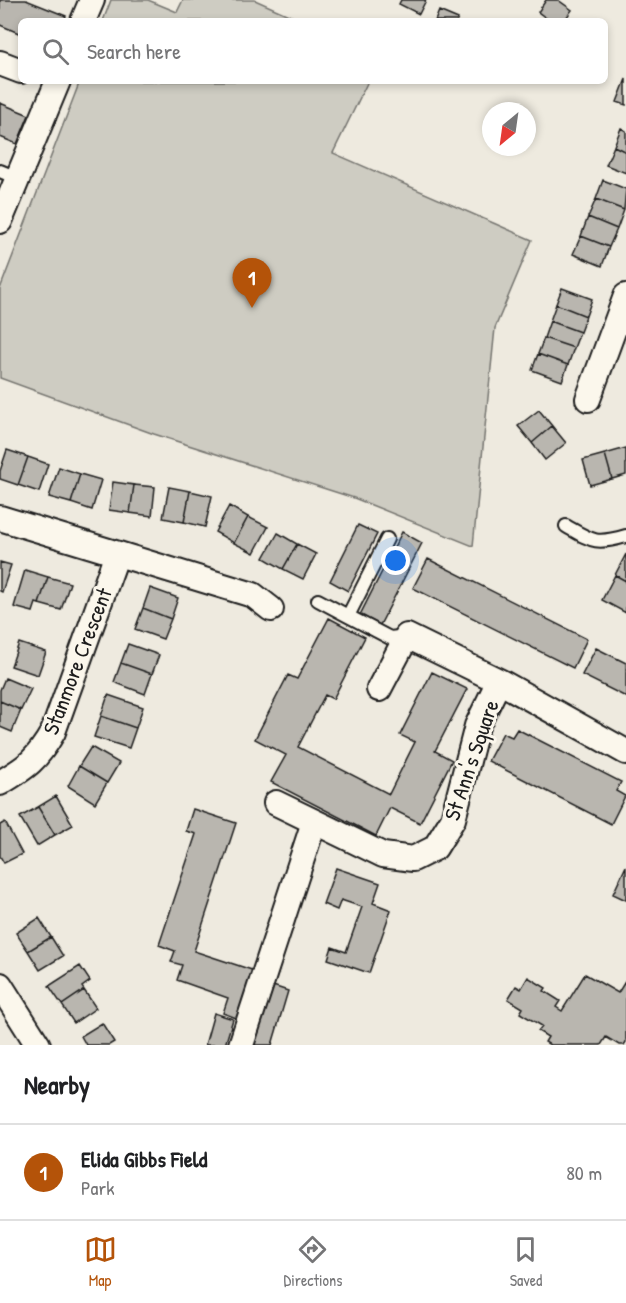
<!DOCTYPE html>
<html lang="en">
<head>
<meta charset="utf-8">
<style>
  :root { --surface:#fff; --page:#f2f2f2; --text:#202124; --muted:#757577; --line:#e0e0e0; --accent:#b45309 }
  body { margin:0; font-family:"Patrick Hand",sans-serif; background:var(--page); color:var(--text) }
  .compass { position:absolute; left:482px; top:102px; width:54px; height:54px; border-radius:50%; background:var(--surface); box-shadow:0 3px 9px #0003; rotate:209deg }
  .you { position:absolute; left:396px; top:561px; width:21px; height:21px; margin:-15px; border:4px solid #fff; border-radius:50%; background:#1a73e8; box-shadow:0 0 0 9px #1a73e833 }
  .badge { display:grid; place-items:center; width:39px; height:39px; border-radius:50%; background:var(--accent); color:#fff; font-size:20px; font-weight:700 }
  .pin { position:absolute; translate:-50% -50px; filter:drop-shadow(0 2px 3px #0008) }
  .pin::after { content:''; position:absolute; top:32px; width:21px; height:18px; background:inherit; clip-path:polygon(0 0,100% 0,50% 100%) }
  .list { margin:0; padding:0; list-style:none }
  h2 { display:flex; justify-content:space-between; align-items:center; height:78px; margin:0; padding:0 24px; font-size:26px }
  h2 small { font-size:20px; font-weight:400; color:var(--muted) }
  .list li { display:grid; grid-template-columns:39px 1fr auto; gap:18px; align-items:center; box-sizing:border-box; height:96px; padding:0 24px; border-top:2px solid var(--line) }
  .list b { display:block; font-size:22px; white-space:nowrap }
  .list p { margin:0; font-size:20px; white-space:nowrap; color:var(--muted) }
  .list em { font-size:20px; font-style:normal; color:var(--muted) }
  .icon { flex:none; width:33px; height:33px; fill:none; stroke:currentColor; stroke-width:2; stroke-linecap:round; stroke-linejoin:round }
  .map { position:relative; flex:none; width:626px; height:1045px; overflow:hidden }
  .search { position:absolute; background:var(--surface); box-shadow:0 3px 9px #0003; left:18px; right:18px; top:18px; height:66px; display:flex; align-items:center; gap:15px; box-sizing:border-box; padding:0 21px; border-radius:9px; color:var(--muted); font-size:22px }
  .sheet { height:174px; background:var(--surface) }
  nav { display:flex; justify-content:space-around; align-items:center; box-sizing:border-box; height:84px; border-top:2px solid var(--line); background:var(--surface); font-size:16px; color:var(--muted) }
  nav a { display:grid; justify-items:center; gap:3px }
  nav .on { color:var(--accent) }
  .map>svg:first-child { display:block }
  .green { fill:#ceccc2; stroke:#75746f; stroke-width:1.5 }
  .building { fill:#b9b6af; stroke:#1c1c1c; stroke-width:1.5 }
  .lines { fill:none; stroke-linecap:round; stroke-linejoin:round }
  .lane-casing { stroke:#1c1c1c; stroke-width:16 }
  .street-casing { stroke:#1c1c1c; stroke-width:28 }
  .lane { stroke:#fbf7ec; stroke-width:12 }
  .street { stroke:#fbf7ec; stroke-width:24 }
  .labels { text-anchor:middle; dominant-baseline:central; stroke-width:6; stroke-linejoin:round; paint-order:stroke }
  .street-label { font-size:22px; fill:#1c1c1c; stroke:#fbf7ec }
</style>
</head>
<body>
<div class="map">
<svg width="626" height="1045" viewBox="0 0 626 1045">
  <rect width="100%" height="100%" fill="#eeeadf"/>
  <filter id="ink" filterUnits="userSpaceOnUse"><feTurbulence type="fractalNoise" baseFrequency=".0167" numOctaves="2"/><feDisplacementMap in="SourceGraphic" scale="12" xChannelSelector="R" yChannelSelector="G"/><feConvolveMatrix kernelMatrix="1 2 1 2 8 2 1 2 1" color-interpolation-filters="sRGB"/></filter>
  <g filter="url(#ink)">
    <path class="green" d="M111,0H148L177,12L183,0H255L302,21H103Z
      M80,81H368L333,153L532,240L495,328L473,546L354,498L154,434L0,378V289Z"/>
    <path class="building" d="M0,0H26L66,16L64,21H21V34L0,25Z
      M401,0H426L419,14L399,4Z
      M546,0H558L572,10L564,21H550L538,12Z
      M439,11L458,19L457,21H435Z
      M626,79V105L617,102Z
      M0,103L29,115L17,144L0,137Z
      M621,128L626,131V152L614,146Z
      M614,146L626,152V173L606,165Z
      M603,180L626,189L624,210L596,199Z
      M596,199L624,210L617,229L588,217Z
      M588,217L617,229L609,247L581,236Z
      M581,236L609,247L602,266L573,254Z
      M562,288L592,299L586,316L556,304Z
      M556,304L586,316L580,332L550,321Z
      M550,321L580,332L574,348L544,338Z
      M544,338L574,348L568,365L538,354Z
      M538,354L568,365L562,381L532,370Z
      M539,410L552,426L532,443L518,426Z
      M552,426L566,443L545,460L532,443Z
      M626,448V475L612,479L605,454Z
      M7,450L28,457L18,485L0,479V471Z
      M605,454L612,479L590,485L583,460Z
      M28,457L48,464L39,492L18,485Z
      M59,467L80,474L71,503L49,497Z
      M80,474L101,480L92,510L71,503Z
      M113,482L134,485L130,513L109,510Z
      M134,485L155,487L152,516L130,513Z
      M169,487L190,491L184,522L163,518Z
      M190,491L212,496L205,527L184,522Z
      M229,506L248,517L234,543L215,532Z
      M248,517L268,527L254,553L234,543Z
      M358,525L377,534L348,591L330,581Z
      M402,532L422,543L380,625L360,615Z
      M278,533L297,544L283,569L264,558Z
      M297,544L316,554L303,579L283,569Z
      M626,554V581L615,575Z
      M428,559L587,639L573,668L413,588Z
      M0,562L11,565L2,592L0,591Z
      M25,570L48,577L39,604L36,603L33,612L14,607Z
      M615,575L626,581V613L602,600Z
      M48,577L70,583L61,610L39,604Z
      M150,588L178,598L171,619L143,608Z
      M143,608L171,619L163,639L135,629Z
      M329,618L365,637L333,699L325,695L298,747L389,794L415,742L400,735L432,672L467,689L435,751L452,760L420,823L390,808L376,836L271,782L286,755L255,739L288,675L297,679Z
      M19,643L46,652L38,675L11,666Z
      M128,644L159,655L152,674L121,663Z
      M596,648L626,663V697L582,675Z
      M121,663L152,674L145,694L114,682Z
      M5,678L31,689L21,710L0,701V690Z
      M108,695L143,707L136,728L101,716Z
      M0,701L21,710L12,732L0,727Z
      M101,716L136,728L129,748L94,737Z
      M517,729L621,782L616,791L625,796L611,824L488,761L503,733L512,737Z
      M91,747L119,763L107,783L79,766Z
      M79,766L107,783L95,803L68,786Z
      M56,796L73,825L55,835L38,807Z
      M38,807L55,835L37,846L20,817Z
      M193,809L236,823L194,951L255,971L239,1019L223,1013L228,998L177,980L182,965L171,962L175,951L159,945L196,834L186,831Z
      M5,822L22,854L4,863L0,856V825Z
      M626,866V900L613,894Z
      M336,868L380,883L373,903L391,910L369,973L328,959L332,947L346,952L362,907L341,900L337,910L323,904Z
      M39,918L51,937L28,951L16,933Z
      M51,937L63,956L40,970L28,951Z
      M80,966L90,981L82,987L84,990L62,1005L49,986Z
      M585,974L618,993L626,980V1042L624,1045H619L606,1037L601,1045H550L545,1042L548,1037L538,1031L542,1026L520,1013L523,1008L508,999L516,986L521,989L528,977L546,988L544,991L560,1001L556,1007L562,1011Z
      M270,985L288,991L272,1045H252Z
      M84,990L96,1008L74,1023L62,1005Z
      M214,1013L233,1019L225,1045H205Z
      M102,1023L114,1042L109,1045H86L81,1036Z"/>
    <g class="lines">
      <defs>
        <path id="lane" d="M0,171L17,178
          M566,526C592,541 595,545 626,536
          M387,539L348,616L390,638L407,636
          M318,600L348,616"/>
        <path id="street" d="M83,21L92,0
          M0,63L21,71
          M0,221L58,81
          M588,399L626,296
          M0,518L253,595L271,609
          M379,689L407,636L499,681L626,752
          M0,783C27,767 37,760 53,732L117,554
          M276,803L383,855L413,859L435,848L453,819L477,726L499,681
          M0,985L38,1045
          M241,1045L314,822"/>
      </defs>
      <use href="#lane" class="lane-casing"/>
      <use href="#street" class="street-casing"/>
      <use href="#lane" class="lane"/>
      <use href="#street" class="street"/>
    </g>
  </g>
  <g class="labels">
    <g class="street-label">
      <text transform="translate(77 661) rotate(-69)">Stanmore Crescent</text>
      <text transform="translate(471 760) rotate(-71)">St Ann's Square</text>
    </g>
  </g>
</svg>
<svg class="compass" viewBox="-18 -18 36 36"><path d="M0-13l5 13h-10z" fill="#e53935"/><path d="M0 13l5-13h-10z" fill="#757577"/></svg>
<div class="you"></div>
<div class="pin badge" style="left:252px;top:308px">1</div>
<div class="search"><svg class="icon" aria-label="search" viewBox="0 0 24 24"><circle cx="10" cy="10" r="6"/><path d="M15 15l6 6"/></svg>Search here</div>
</div>
<section class="sheet">
<h2>Nearby<small></small></h2>
<ul class="list">
<li><span class="badge">1</span><div><b>Elida Gibbs Field</b><p>Park</p></div><em>80 m</em></li>
</ul>
</section>
<nav>
<a class="on"><svg class="icon" aria-label="map" viewBox="0 0 24 24"><path d="M3 6l6-2 6 2 6-2v14l-6 2-6-2-6 2zM9 4v14M15 6v14"/></svg>Map</a>
<a><svg class="icon" aria-label="directions" viewBox="0 0 24 24"><path d="M12 3l9 9-9 9-9-9zM9 14v-3h6M13 9l2 2-2 2"/></svg>Directions</a>
<a><svg class="icon" aria-label="saved" viewBox="0 0 24 24"><path d="M7 4h10v16l-5-4-5 4z"/></svg>Saved</a>
</nav>
</body>
</html>
